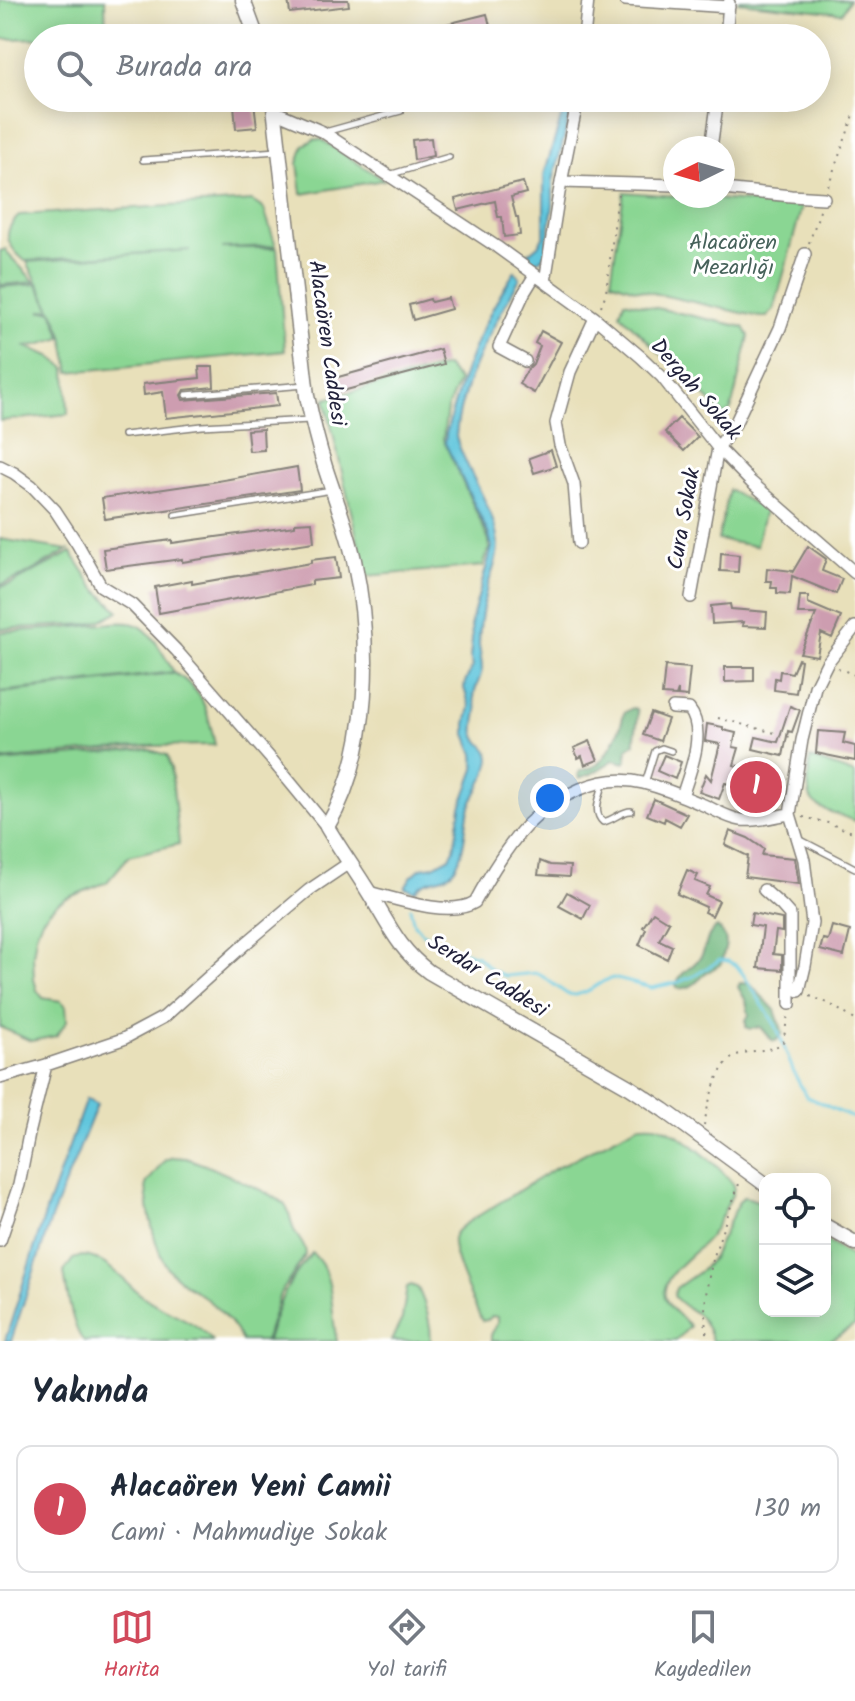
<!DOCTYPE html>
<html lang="tr">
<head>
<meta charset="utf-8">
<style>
  :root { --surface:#fff; --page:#f2f2f3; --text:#1f2937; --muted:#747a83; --line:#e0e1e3; --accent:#d1495b }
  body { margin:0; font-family:Kalam,sans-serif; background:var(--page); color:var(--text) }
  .controls { position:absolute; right:24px; bottom:24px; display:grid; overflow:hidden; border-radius:16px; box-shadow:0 4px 20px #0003 }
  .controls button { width:72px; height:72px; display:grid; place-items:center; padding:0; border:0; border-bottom:2px solid var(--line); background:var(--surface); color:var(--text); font:40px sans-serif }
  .compass { position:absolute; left:663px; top:136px; width:72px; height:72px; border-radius:50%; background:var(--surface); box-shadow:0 4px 20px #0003; rotate:265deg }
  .you { position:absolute; left:550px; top:798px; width:28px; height:28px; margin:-20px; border:6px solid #fff; border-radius:50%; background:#1a73e8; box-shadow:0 0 0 12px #1a73e833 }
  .badge { display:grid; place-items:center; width:52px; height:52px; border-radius:50%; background:var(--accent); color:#fff; font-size:26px; font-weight:700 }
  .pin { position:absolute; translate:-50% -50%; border:4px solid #fff; box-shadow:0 2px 8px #0006 }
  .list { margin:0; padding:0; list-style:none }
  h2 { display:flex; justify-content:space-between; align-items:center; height:104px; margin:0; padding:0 32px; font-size:34px }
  h2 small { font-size:26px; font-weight:400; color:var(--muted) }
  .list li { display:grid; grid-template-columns:52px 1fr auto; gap:24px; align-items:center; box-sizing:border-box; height:128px; margin:0 16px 16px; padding:0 16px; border:2px solid var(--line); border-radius:16px }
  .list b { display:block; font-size:30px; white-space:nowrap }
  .list p { margin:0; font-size:26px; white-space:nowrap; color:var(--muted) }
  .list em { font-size:26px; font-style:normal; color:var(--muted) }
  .icon { flex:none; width:44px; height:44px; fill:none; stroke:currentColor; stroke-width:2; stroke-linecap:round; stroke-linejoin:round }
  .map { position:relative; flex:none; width:855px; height:1341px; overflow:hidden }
  .search { position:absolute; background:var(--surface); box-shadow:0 4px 20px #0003; left:24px; right:24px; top:24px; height:88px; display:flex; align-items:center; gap:20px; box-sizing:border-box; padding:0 28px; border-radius:44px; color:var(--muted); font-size:30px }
  .sheet { height:248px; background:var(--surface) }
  nav { display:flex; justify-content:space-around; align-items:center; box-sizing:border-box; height:112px; border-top:2px solid var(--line); background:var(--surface); font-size:22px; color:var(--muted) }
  nav a { display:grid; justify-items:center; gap:4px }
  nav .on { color:var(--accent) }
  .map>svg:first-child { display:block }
  .green { fill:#8ad693; stroke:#567c67; stroke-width:2 }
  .forest { fill:#6fb77d; stroke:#486c5c; stroke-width:2 }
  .water { fill:#60c6dd; stroke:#41748c; stroke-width:2 }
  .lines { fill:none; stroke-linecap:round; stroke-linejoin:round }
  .stream { stroke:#60c6dd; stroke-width:3 }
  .building { fill:#cd9db0 }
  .service-casing { stroke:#85817a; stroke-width:8 }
  .minor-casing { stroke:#85817a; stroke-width:14 }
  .tertiary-casing { stroke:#85817a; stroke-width:17 }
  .path { stroke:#85817a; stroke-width:2; stroke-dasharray:2 6; stroke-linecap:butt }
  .service { stroke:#fff; stroke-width:5 }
  .minor { stroke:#fff; stroke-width:11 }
  .tertiary { stroke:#fff; stroke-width:14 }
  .labels { text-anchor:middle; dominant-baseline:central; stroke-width:6; stroke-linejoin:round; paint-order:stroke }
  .park-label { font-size:22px; fill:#46615a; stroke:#fff }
  .street-label { font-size:22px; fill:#22223b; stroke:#fff }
</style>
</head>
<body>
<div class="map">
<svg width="855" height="1341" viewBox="0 0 855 1341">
  <rect width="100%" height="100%" fill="#fff"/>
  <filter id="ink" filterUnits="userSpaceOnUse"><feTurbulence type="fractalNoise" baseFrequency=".0125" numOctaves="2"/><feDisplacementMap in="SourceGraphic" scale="16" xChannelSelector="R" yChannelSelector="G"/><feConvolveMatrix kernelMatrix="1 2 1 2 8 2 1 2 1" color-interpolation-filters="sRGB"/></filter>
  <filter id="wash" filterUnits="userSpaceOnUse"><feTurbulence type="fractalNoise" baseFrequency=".006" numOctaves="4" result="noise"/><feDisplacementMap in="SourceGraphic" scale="32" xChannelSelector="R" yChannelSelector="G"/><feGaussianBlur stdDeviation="1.8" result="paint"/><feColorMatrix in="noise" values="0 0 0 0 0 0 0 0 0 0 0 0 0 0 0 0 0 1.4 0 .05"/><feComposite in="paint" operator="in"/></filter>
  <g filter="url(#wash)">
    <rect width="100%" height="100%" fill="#e8e0ba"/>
    <path class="green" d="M0,0H105L106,37L0,39Z
      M738,0H849L842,13L738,2Z
      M315,139L322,140L384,180L302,194L298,163L304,145Z
      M624,192L802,206L774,310L767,317H760L635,289L611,281Z
      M252,201L264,209L276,246L222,248H277L285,351L70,372L63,335L57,320L27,262L190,250L25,261C7,246 0,232 20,215Z
      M6,249L7,253L35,282L0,285V251Z
      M37,284L51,309L40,311H52L62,338L38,345L24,346L50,356L66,368L68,414L0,421V287Z
      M624,301L744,327L749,336L731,410L724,415L620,314Z
      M446,366L459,381L447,409L443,439L489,540V549L483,566L366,576L325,399Z
      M729,490L765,510L756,546L718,540Z
      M0,539L68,550L23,576L0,585Z
      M71,552L94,587L119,611L100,621L89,624L0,629V587L11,584Z
      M103,624C114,623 127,621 137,625C152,630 165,658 174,672L0,692V632L65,628Z
      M174,673C205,690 208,714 215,745L146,746L0,760V693Z
      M147,749L167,755L171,768L179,844L129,856L107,882L67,898L55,905L42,919L36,935L33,955L34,979L37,990L43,998L61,1001L66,1006L67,1021L56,1036L31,1041L0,1027V762Z
      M810,758L855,774V821C809,803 805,810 810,758Z
      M639,1125C645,1125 653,1124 659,1126C683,1134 718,1165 734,1185L733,1193C726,1207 719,1224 709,1237C697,1253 660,1274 665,1297C668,1308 682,1318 690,1326L676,1341H491V1335L497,1324V1317L493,1316L487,1320L482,1321C474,1305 451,1255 453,1239C454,1232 460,1228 465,1224L554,1169Z
      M173,1157C175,1157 183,1158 185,1158C201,1162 273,1194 283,1203C292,1212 289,1222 295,1232C299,1240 305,1244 306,1254L280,1294L265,1341H242C232,1322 219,1308 201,1295C191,1288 180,1282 171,1272C155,1255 147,1208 146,1184L165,1160Z
      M743,1197L749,1198L765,1204V1311H825V1240L855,1259V1325L830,1341H712C708,1330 705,1320 695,1313C687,1307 680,1304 674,1296L676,1288L703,1269L713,1257L738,1203Z
      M312,1253C336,1273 330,1313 337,1341H267C279,1301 285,1285 312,1253Z
      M82,1256C107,1257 124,1283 144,1297C166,1313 195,1319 213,1341H84C73,1332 66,1288 64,1272L73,1259Z
      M411,1285L418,1288C426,1305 431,1322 431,1341H391L402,1319L407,1287Z"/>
    <path class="forest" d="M632,708L637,709C640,720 634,731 635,743L627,749V759L625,763L614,760L591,774L579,778L578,775L580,771C586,769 593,768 598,764C611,750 620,732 624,713Z
      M717,927C732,941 724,947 721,964C717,967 712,969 708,972C697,980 693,990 678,988L676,985C680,971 695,967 702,955C708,944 705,935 717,927Z
      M740,983L750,984L775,1010L783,1033L776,1041L772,1040L761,1027L750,1029L746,1027V1020L749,1015L746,1001L738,987Z"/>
    <path class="water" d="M567,98H574L553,181V205L546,252L541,260L531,263L525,256L538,245L544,235V175Z
      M515,271L520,278C495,322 459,385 456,437C466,471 491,502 497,537C501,557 489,577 485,596C482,611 479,629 479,645C480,653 482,661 482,669C481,679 474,688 474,698C474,702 477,706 477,710C477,717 473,726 475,734C478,744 490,747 490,759C488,778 474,792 469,810C464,830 466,850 455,868C444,884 428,874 415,891L405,887L411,877L421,868L433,866L441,862L450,857L454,849L461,807L475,769L474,754L466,734V724L470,707L464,688L465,682L473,666L470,657L472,639L471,622L492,547L489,535L445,443L446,434C461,376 481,321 515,271Z
      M86,1099L97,1105L52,1216L11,1341H5L47,1208Z"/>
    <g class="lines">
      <path class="stream" d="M410,908L414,924L422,933L448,947L477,956L493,971L505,976L536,973L542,976L567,994L576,995L588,991L604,981L613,978L652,988L679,982L694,976L720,960L728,961L736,965L743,974L776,1026L794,1073L806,1096L855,1119"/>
    </g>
    <g id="blocks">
      <path class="building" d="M288,0H348L349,6L290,13Z
        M487,14L492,34L473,38H403L402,35Z
        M254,102L257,127L236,129L234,104Z
        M431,138L433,156L414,160L412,140Z
        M523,182L526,193L511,197L516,217H518L520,235L504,237L502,217H498L495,201L458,210L455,199Z
        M448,298L451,309L413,320L409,305L430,299L431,302Z
        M541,331L561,342L534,393L519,384L528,369L533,364L540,346L535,343Z
        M440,349L444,364L335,393L331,379Z
        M199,367H213L214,387L184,390L181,395L183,400L276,393L278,406L166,418L163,392L144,395L143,384L200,378Z
        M679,418L698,437L684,451L665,432Z
        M263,429L264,450L249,451L247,430Z
        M551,450L556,466L534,473L529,458Z
        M297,467L300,490L105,519L102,498L212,482Z
        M312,522L314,542L182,562V559L106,569L103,549L172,540V543L295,526V523Z
        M808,546L826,559L822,571L842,579L836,594L792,576L790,594L777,593V588H771L772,581H766L767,568L793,571L792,573Z
        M721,553L739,555L738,572L720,571Z
        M336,557L339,578L312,581V585L159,613L155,587L192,580V584L311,563V560Z
        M800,596H808V603L841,617L832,638L821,633L817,656L800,653L816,614H798Z
        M730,604L731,609L767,612L766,627L742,626L743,622L712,624L711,606Z
        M798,659L801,660L796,693L774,690L775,678L779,679L780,671L792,673Z
        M665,666L690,668L687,697L678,696V690L676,696L662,695Z
        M725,667H754V681L725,682Z
        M790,706L800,710L792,732L788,731L783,756L753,749L756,737L778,742Z
        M651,713L668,719L660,741L643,735Z
        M707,724L723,727V730L736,733L733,747L739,748L734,765L738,766L733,785L725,783L719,799L699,792L706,774L711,780L720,744L705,741Z
        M818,731L845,733L843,743L855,746V761L816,753Z
        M590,741L598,760L585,765L582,756L578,758L574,748Z
        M664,755L681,762L675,779L657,771Z
        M764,771L773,793L749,803L739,782Z
        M654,799L687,814L680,826L665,818L664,822L647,815Z
        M730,831L748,838L764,849L762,855L795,858L799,884L745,877L748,856L725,845Z
        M540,861L550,865L570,866L569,877L538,875Z
        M687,870L698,875L695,881L710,887L706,895L719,901L712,916L704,912L706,907L677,894Z
        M567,892L590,905L583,919L559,906Z
        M653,912L669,922L659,940L672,946L667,959L639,945L646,929L643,927Z
        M752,913L782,919V932L776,931L773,954L782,955V970L758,968L763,927L750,925Z
        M832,926L850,931L844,956L820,950L823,939L828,940Z"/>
    </g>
  </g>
  <g filter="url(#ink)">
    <use href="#blocks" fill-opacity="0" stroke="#85817a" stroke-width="2"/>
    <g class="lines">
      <defs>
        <path id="service" d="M325,132L401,111
          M143,160L277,151
          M392,174L449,157
          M186,395L305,385
          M124,435L202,426L310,420
          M175,515L332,490
          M645,783L655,751L662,748L671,751
          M603,785C600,797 592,812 603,822C614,820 621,811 631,811
          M799,839L855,868"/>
        <path id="minor" d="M625,0L729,7
          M584,38L588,0
          M726,38L729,3
          M276,112L323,132L497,247L595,318L641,357L662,377L718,448L751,482L855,573
          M711,148L718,98
          M561,182L675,185
          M723,189L791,196L824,198
          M545,282L559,193L578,98
          M525,361L499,347L524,293L535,275
          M0,466L14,473L32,486L55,510L78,545L101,586L132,605L176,650L271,759L327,827
          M579,543L574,484L560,445L556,423L570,372L595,318
          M691,597L718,448L735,424L780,328L805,254
          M673,708L689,709C707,731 690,772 682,796
          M764,890L782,906L790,915V1004
          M369,892C396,899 450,918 475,902C489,876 506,847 527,825C556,796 601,772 643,783C663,788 683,796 701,804C714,809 727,818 741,820C757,822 774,816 790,814
          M799,991L805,966L812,923L804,860L790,814L802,740L815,687L827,663L855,627
          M0,1078L46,1065L123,1039L164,1017L245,944L309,890L349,863
          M0,1241L19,1185L29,1134L46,1065"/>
        <path id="tertiary" d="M243,0L257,38
          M273,98L307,396C312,420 318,444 325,467C335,498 347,528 354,560C372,643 371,753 327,827C340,849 355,870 368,891C388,923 398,949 429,972L631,1088L664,1110L765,1184
          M825,1226L855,1243"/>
      </defs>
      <use href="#service" class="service-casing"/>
      <use href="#minor" class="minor-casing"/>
      <use href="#tertiary" class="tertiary-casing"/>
      <path class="path" d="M828,186L855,112
        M809,243L821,208
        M601,306L606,293L618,194
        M838,668L855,675
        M718,718L790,737
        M803,817L828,823L855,833
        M810,996L830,1004L855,1020
        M704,1125C708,1104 717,1060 740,1054C757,1049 767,1052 783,1043L788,1014
        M708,1341C696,1287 723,1231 740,1181"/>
      <use href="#service" class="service"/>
      <use href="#minor" class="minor"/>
      <use href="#tertiary" class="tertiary"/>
    </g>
  </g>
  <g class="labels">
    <g class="park-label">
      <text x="733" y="243">Alacaören<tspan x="733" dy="25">Mezarlığı</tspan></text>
    </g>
    <g class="street-label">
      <text transform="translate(326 343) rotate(82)">Alacaören Caddesi</text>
      <text transform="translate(695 390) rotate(49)">Dergah Sokak</text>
      <text transform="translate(685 519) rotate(-80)">Cura Sokak</text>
      <text transform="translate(487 977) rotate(32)">Serdar Caddesi</text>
    </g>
  </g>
</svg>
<div class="controls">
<button><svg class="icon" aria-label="locate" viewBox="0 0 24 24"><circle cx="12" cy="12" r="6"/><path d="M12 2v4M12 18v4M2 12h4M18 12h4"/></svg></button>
<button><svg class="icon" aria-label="layers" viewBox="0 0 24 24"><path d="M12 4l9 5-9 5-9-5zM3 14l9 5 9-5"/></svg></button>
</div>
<svg class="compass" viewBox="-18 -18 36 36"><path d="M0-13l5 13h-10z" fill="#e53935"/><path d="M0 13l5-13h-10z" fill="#747a83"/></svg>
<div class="you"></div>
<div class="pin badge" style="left:756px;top:787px">1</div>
<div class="search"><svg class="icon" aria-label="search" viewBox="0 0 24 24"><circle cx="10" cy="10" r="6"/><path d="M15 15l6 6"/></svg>Burada ara</div>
</div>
<section class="sheet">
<h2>Yakında<small></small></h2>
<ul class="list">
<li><span class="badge">1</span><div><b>Alacaören Yeni Camii</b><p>Cami · Mahmudiye Sokak</p></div><em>130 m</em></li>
</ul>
</section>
<nav>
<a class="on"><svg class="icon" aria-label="map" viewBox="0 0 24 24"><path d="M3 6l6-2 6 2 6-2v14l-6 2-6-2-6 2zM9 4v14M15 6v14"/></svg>Harita</a>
<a><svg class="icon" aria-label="directions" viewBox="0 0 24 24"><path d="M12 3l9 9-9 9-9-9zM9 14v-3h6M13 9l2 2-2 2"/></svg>Yol tarifi</a>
<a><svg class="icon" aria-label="saved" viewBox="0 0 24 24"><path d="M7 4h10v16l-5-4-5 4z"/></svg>Kaydedilen</a>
</nav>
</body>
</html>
